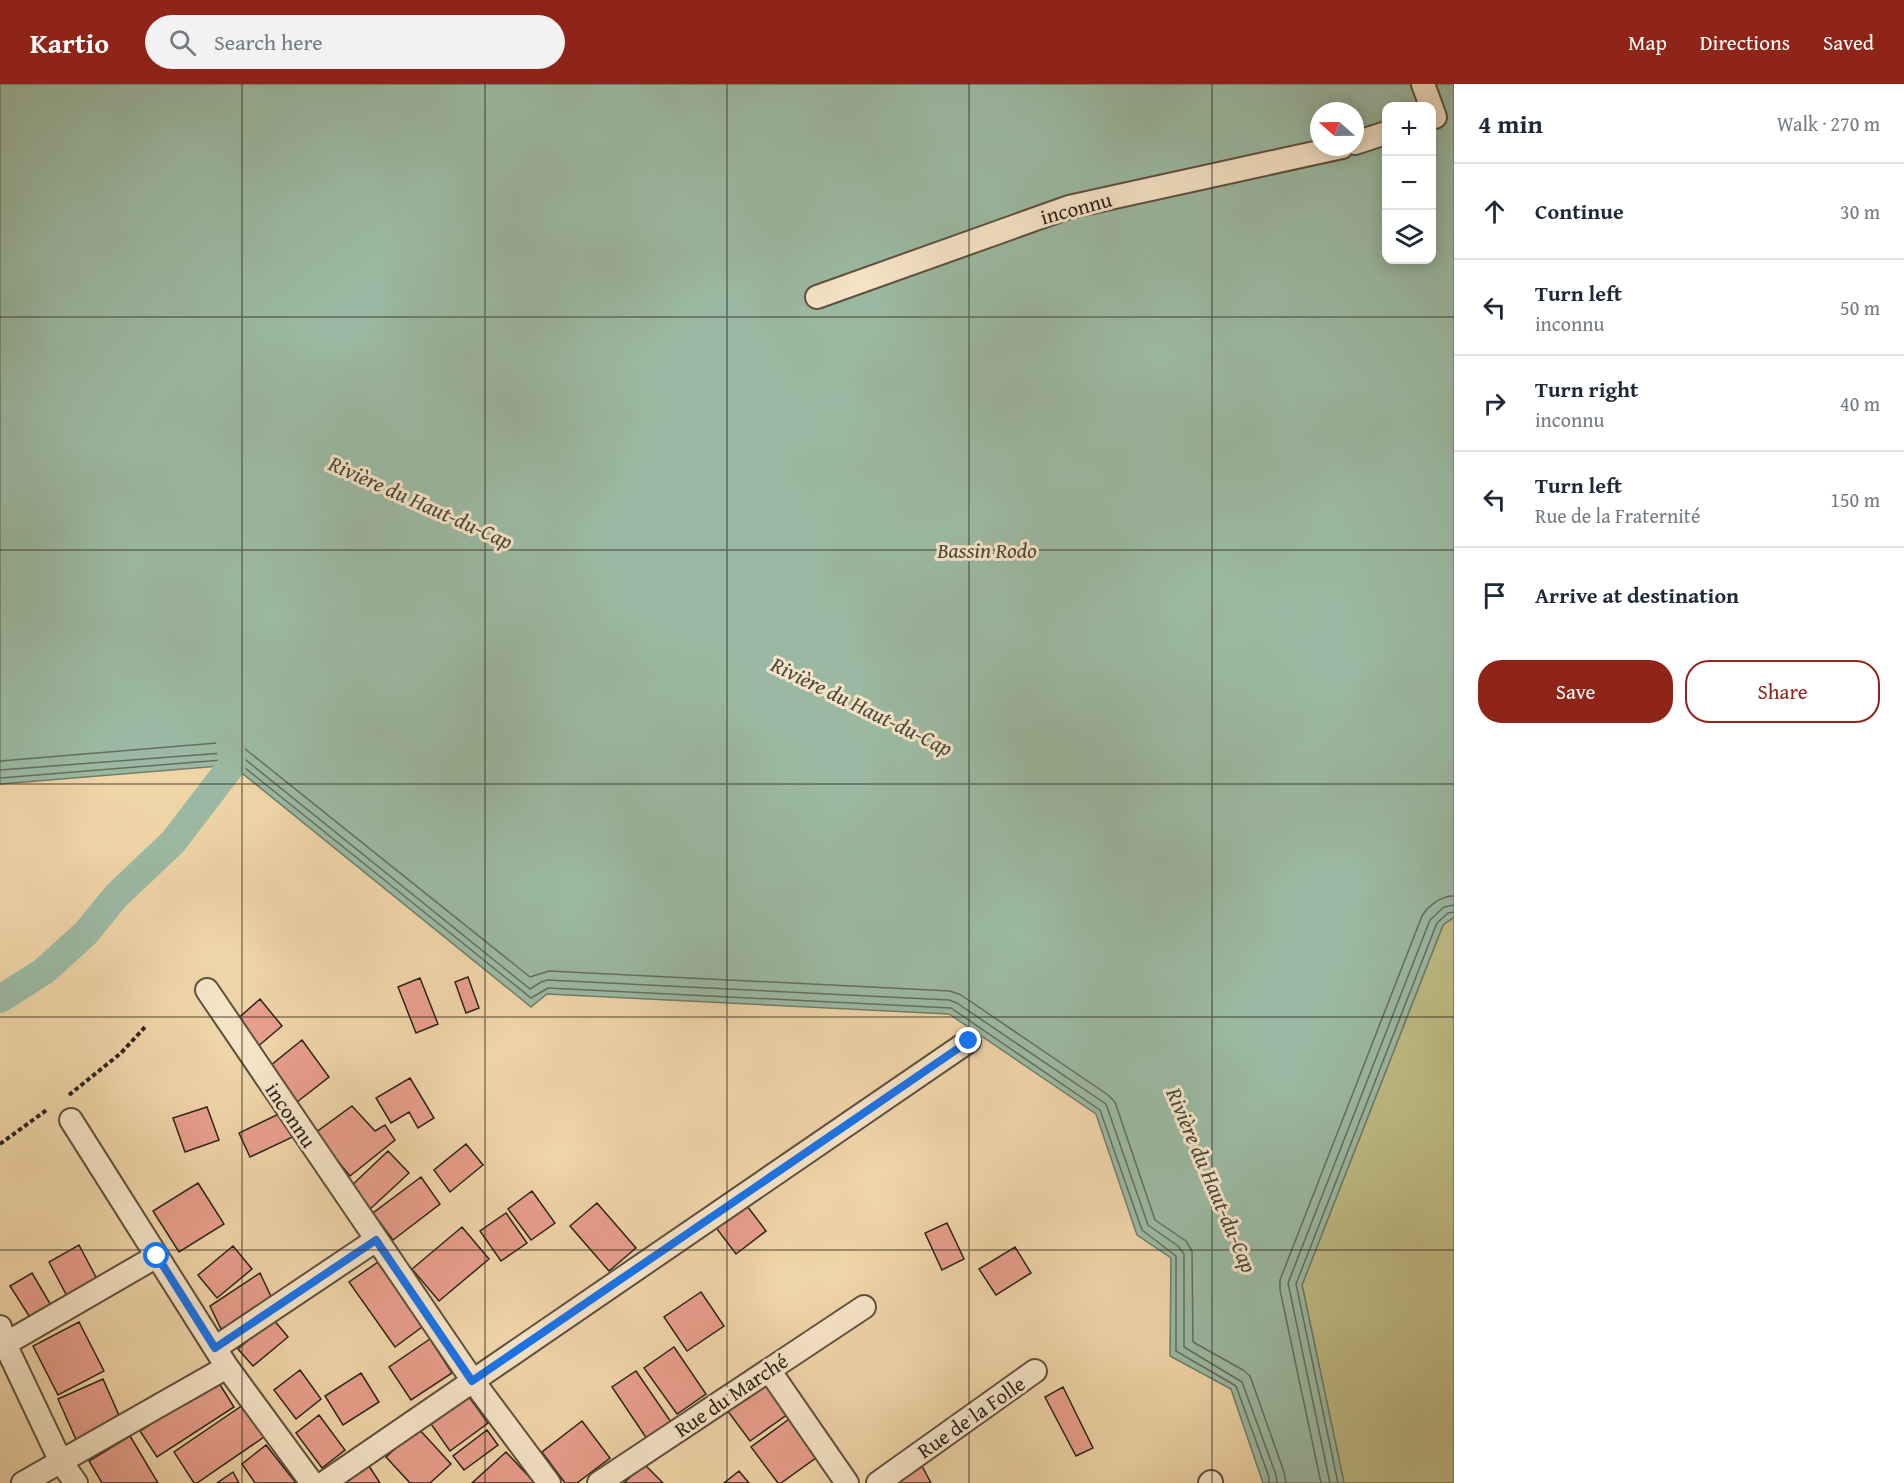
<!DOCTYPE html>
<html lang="en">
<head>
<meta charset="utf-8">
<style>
  :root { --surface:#fff; --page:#f2f2f3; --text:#1f2937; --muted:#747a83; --line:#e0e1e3; --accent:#8f2418 }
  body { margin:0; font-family:"Gentium Book Plus",serif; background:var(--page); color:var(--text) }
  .controls { position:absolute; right:18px; top:18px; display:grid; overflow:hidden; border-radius:12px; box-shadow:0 3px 15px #0003 }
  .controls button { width:54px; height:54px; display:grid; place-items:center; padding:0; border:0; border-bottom:2px solid var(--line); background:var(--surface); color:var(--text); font:30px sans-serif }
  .compass { position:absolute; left:1310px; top:18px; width:54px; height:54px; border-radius:50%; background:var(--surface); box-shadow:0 3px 15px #0003; rotate:290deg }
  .stop { position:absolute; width:18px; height:18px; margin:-14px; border:4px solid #1a73e8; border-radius:50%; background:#fff }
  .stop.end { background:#1a73e8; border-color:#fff; box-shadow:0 2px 6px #0008 }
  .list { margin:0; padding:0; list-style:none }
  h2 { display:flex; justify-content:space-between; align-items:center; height:78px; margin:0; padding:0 24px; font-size:26px }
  h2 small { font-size:20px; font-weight:400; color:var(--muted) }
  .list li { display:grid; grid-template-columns:39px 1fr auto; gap:18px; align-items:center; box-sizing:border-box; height:96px; padding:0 24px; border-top:2px solid var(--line) }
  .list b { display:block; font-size:22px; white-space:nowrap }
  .list p { margin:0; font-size:20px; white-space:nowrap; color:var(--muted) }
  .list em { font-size:20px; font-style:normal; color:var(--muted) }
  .actions { display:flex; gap:12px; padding:18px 24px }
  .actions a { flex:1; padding:14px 0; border:2px solid var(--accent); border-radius:24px; text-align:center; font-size:21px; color:var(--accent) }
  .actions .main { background:var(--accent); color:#fff }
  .icon { flex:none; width:33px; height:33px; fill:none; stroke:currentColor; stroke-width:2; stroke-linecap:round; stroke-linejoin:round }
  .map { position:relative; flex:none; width:1454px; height:1399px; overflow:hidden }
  header { display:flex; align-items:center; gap:36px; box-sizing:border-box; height:84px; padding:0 30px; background:var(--accent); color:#fff }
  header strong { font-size:28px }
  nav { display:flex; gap:33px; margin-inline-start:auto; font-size:21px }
  .search { width:420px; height:54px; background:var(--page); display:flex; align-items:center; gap:15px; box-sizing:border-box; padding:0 21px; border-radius:33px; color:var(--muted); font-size:22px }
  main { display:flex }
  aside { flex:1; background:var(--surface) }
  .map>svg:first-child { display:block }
  .green { fill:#bebb84; stroke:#757050; stroke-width:1.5 }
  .water { fill:#9bb9a2; stroke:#6f7d6c; stroke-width:1.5; fill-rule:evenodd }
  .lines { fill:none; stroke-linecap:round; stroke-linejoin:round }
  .shore { stroke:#646e5e; stroke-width:1.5 }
  .canal { stroke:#9bb9a2; stroke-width:28 }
  .building { fill:#e89e8c; stroke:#2c241b; stroke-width:1.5 }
  .minor-casing { stroke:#5d503e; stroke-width:26 }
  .path { stroke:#2c241b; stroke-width:4; stroke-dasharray:4.5 3; stroke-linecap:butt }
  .minor { stroke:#f5e3c6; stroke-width:22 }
  .route { stroke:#1a73e8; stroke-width:8 }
  .grid { fill:none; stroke:#2c241b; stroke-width:1.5; stroke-opacity:0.55 }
  .labels { text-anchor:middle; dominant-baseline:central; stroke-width:6; stroke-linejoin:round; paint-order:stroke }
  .street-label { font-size:21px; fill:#2c241b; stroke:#f5e3c6 }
  .water-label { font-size:22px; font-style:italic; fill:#48493d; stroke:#f5e3c6 }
</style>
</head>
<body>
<header>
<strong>Kartio</strong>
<div class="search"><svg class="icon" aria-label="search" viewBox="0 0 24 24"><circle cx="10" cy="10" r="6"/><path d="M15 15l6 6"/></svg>Search here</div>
<nav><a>Map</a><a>Directions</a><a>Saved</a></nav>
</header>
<main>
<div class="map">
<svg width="1454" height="1399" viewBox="0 0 1454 1399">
  <rect width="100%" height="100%" fill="#efd4a7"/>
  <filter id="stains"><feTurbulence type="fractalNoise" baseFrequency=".00333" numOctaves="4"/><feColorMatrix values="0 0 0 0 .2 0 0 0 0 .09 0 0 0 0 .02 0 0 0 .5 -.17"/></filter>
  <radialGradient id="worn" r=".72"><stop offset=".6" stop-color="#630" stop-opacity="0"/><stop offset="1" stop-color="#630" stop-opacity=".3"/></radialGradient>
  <path class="green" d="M1454,833V1399H1344L1302,1201L1443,841Z"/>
  <path class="water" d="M0,0H1454V833L1443,841L1302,1201L1344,1399H1263L1231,1305L1170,1272L1171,1174L1137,1151L1096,1030L949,930L547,910L531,923L232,681L0,700ZM1386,22H1432V176H1386ZM1319,27H1355V63H1319Z"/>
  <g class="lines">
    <path class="shore" d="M0,677L229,658L239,660L530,893L549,887L950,907L961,911L1108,1011L1115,1018L1155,1136L1186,1157L1192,1167L1193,1258L1243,1286L1250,1292L1284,1388L1286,1399
      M0,686L236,668L530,905L541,898L548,896L949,916L957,919L1106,1020L1148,1141L1178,1162L1184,1170V1263L1242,1298L1276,1391L1277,1399
      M0,694L234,675L531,914L548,904L951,924L1100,1026L1142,1146L1176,1172V1267L1236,1302L1269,1393V1399
      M1321,1399L1280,1206V1196L1422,832C1429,821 1441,812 1454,812
      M1330,1399L1288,1199L1430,836L1444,823L1454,821
      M1338,1399L1296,1200L1437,839L1448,829L1454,828"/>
    <path class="canal" d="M0,915L44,887L86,849L116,812L173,758L232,681L229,643"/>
  </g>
  <path class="building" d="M468,893L479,924L466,929L455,898Z
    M420,894L438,940L416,949L398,903Z
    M260,915L282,942L256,964L234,938Z
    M302,956L329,993L297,1018L270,982Z
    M410,994L434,1034L418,1044L409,1028L391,1039L376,1014Z
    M352,1022L375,1047L385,1041L395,1056L350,1092L315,1049Z
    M207,1023L219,1056L185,1068L173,1034Z
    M285,1027L297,1051L250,1073L239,1049Z
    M466,1060L483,1081L450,1108L434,1086Z
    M388,1067L409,1089L368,1127L348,1105Z
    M421,1093L440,1120L393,1156L373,1129Z
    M198,1099L224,1140L179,1168L153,1127Z
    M532,1107L555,1139L531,1156L508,1125Z
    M744,1118L766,1147L736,1170L714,1141Z
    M597,1119L636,1164L609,1187L570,1142Z
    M506,1129L527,1159L501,1177L480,1147Z
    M947,1139L964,1175L942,1186L925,1149Z
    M462,1143L489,1175L439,1217L412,1185Z
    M79,1161L98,1197L68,1214L49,1178Z
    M233,1162L252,1185L217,1214L198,1191Z
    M1015,1163L1031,1189L996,1211L979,1185Z
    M381,1176L426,1240L395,1263L349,1198Z
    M32,1189L52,1223L31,1235L10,1202Z
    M260,1189L274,1219L221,1245L210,1222Z
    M701,1208L724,1242L687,1267L664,1233Z
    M273,1235L288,1253L253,1282L238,1265Z
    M79,1238L104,1287L58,1311L33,1262Z
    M430,1255L452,1289L411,1316L389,1283Z
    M674,1263L706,1310L677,1330L644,1284Z
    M300,1286L321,1315L296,1335L274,1306Z
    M636,1287L671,1338L647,1355L612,1303Z
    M361,1289L379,1318L343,1341L325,1312Z
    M761,1294L788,1330L750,1357L724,1322Z
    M103,1295L122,1338L78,1360L58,1315Z
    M217,1296L234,1323L157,1373L140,1347Z
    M1063,1303L1093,1364L1076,1372L1045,1313Z
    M469,1313L488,1339L450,1367L431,1340Z
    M243,1321L264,1353L197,1399H194L174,1368Z
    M319,1331L345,1366L322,1384L296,1349Z
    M792,1333L820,1371L781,1399H778L751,1363Z
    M582,1337L610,1374L577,1399H565L542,1368Z
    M418,1344L451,1380L430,1399H410L386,1373Z
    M487,1346L498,1361L464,1386L453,1372Z
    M130,1352L158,1399H102L89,1377Z
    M266,1361L296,1399H255L242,1380Z
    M506,1368L535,1399H472Z
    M644,1380L663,1399H624Z
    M369,1382L380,1399H344Z
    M922,1382L931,1399H900L898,1396Z
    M739,1387L749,1399H724Z
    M233,1388L239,1399H217Z"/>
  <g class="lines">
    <defs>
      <path id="minor" d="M1423,0L1435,33
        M1355,59L1386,49
        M817,213L1069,123L1342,63
        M207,906L473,1297L549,1399
        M71,1036L227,1283L312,1399
        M0,1243L5,1260L61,1378L76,1399
        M5,1260L157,1172
        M215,1264L376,1156
        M769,1286L847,1399
        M23,1399L227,1283
        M324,1399L969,957
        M599,1399L864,1223
        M878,1399L1035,1287
        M1210,1399L1211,1398"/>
    </defs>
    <use href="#minor" class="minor-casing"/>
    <path class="path" d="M69,1011L121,969L146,942
      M0,1060L48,1025"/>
    <use href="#minor" class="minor"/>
  </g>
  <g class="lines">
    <path class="route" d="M157,1172L215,1264L376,1156L472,1297L969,957"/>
  </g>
  <path class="grid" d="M242,0V1399M485,0V1399M727,0V1399M969,0V1399M1212,0V1399M0,233H1454M0,466H1454M0,700H1454M0,933H1454M0,1166H1454"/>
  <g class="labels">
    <g class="street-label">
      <text transform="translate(1076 124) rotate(-15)">inconnu</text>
      <text transform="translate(291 1031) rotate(56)">inconnu</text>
      <text transform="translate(731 1311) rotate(-34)">Rue du Marché</text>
      <text transform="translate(971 1333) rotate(-35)">Rue de la Folle</text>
    </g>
    <g class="water-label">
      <text transform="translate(421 418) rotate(24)">Rivière du Haut-du-Cap</text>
      <text x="987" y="466">Bassin Rodo</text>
      <text transform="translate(862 622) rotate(26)">Rivière du Haut-du-Cap</text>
      <text transform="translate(1212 1096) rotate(67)">Rivière du Haut-du-Cap</text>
    </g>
  </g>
  <rect width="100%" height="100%" filter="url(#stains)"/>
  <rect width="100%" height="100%" fill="url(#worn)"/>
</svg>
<div class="controls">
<button>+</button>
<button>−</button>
<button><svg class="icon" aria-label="layers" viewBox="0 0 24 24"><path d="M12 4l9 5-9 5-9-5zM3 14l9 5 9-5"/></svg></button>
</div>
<svg class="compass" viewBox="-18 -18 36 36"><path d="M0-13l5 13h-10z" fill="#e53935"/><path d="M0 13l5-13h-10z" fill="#747a83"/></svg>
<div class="stop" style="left:157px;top:1172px"></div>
<div class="stop end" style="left:969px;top:957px"></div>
</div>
<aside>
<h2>4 min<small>Walk · 270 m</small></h2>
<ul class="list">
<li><svg class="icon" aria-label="ahead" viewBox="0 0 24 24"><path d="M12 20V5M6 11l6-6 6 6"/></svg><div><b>Continue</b></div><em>30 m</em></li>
<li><svg class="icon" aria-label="left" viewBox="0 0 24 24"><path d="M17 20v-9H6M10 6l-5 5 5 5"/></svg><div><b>Turn left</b><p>inconnu</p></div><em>50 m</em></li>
<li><svg class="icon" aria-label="right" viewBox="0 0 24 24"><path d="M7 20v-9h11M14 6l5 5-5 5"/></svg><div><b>Turn right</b><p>inconnu</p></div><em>40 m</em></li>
<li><svg class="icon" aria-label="left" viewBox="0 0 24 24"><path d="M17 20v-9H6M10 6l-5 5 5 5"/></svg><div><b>Turn left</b><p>Rue de la Fraternité</p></div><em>150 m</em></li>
<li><svg class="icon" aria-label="arrive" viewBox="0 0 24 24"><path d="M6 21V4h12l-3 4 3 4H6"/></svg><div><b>Arrive at destination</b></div></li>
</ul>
<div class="actions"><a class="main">Save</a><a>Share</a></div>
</aside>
</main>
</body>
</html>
